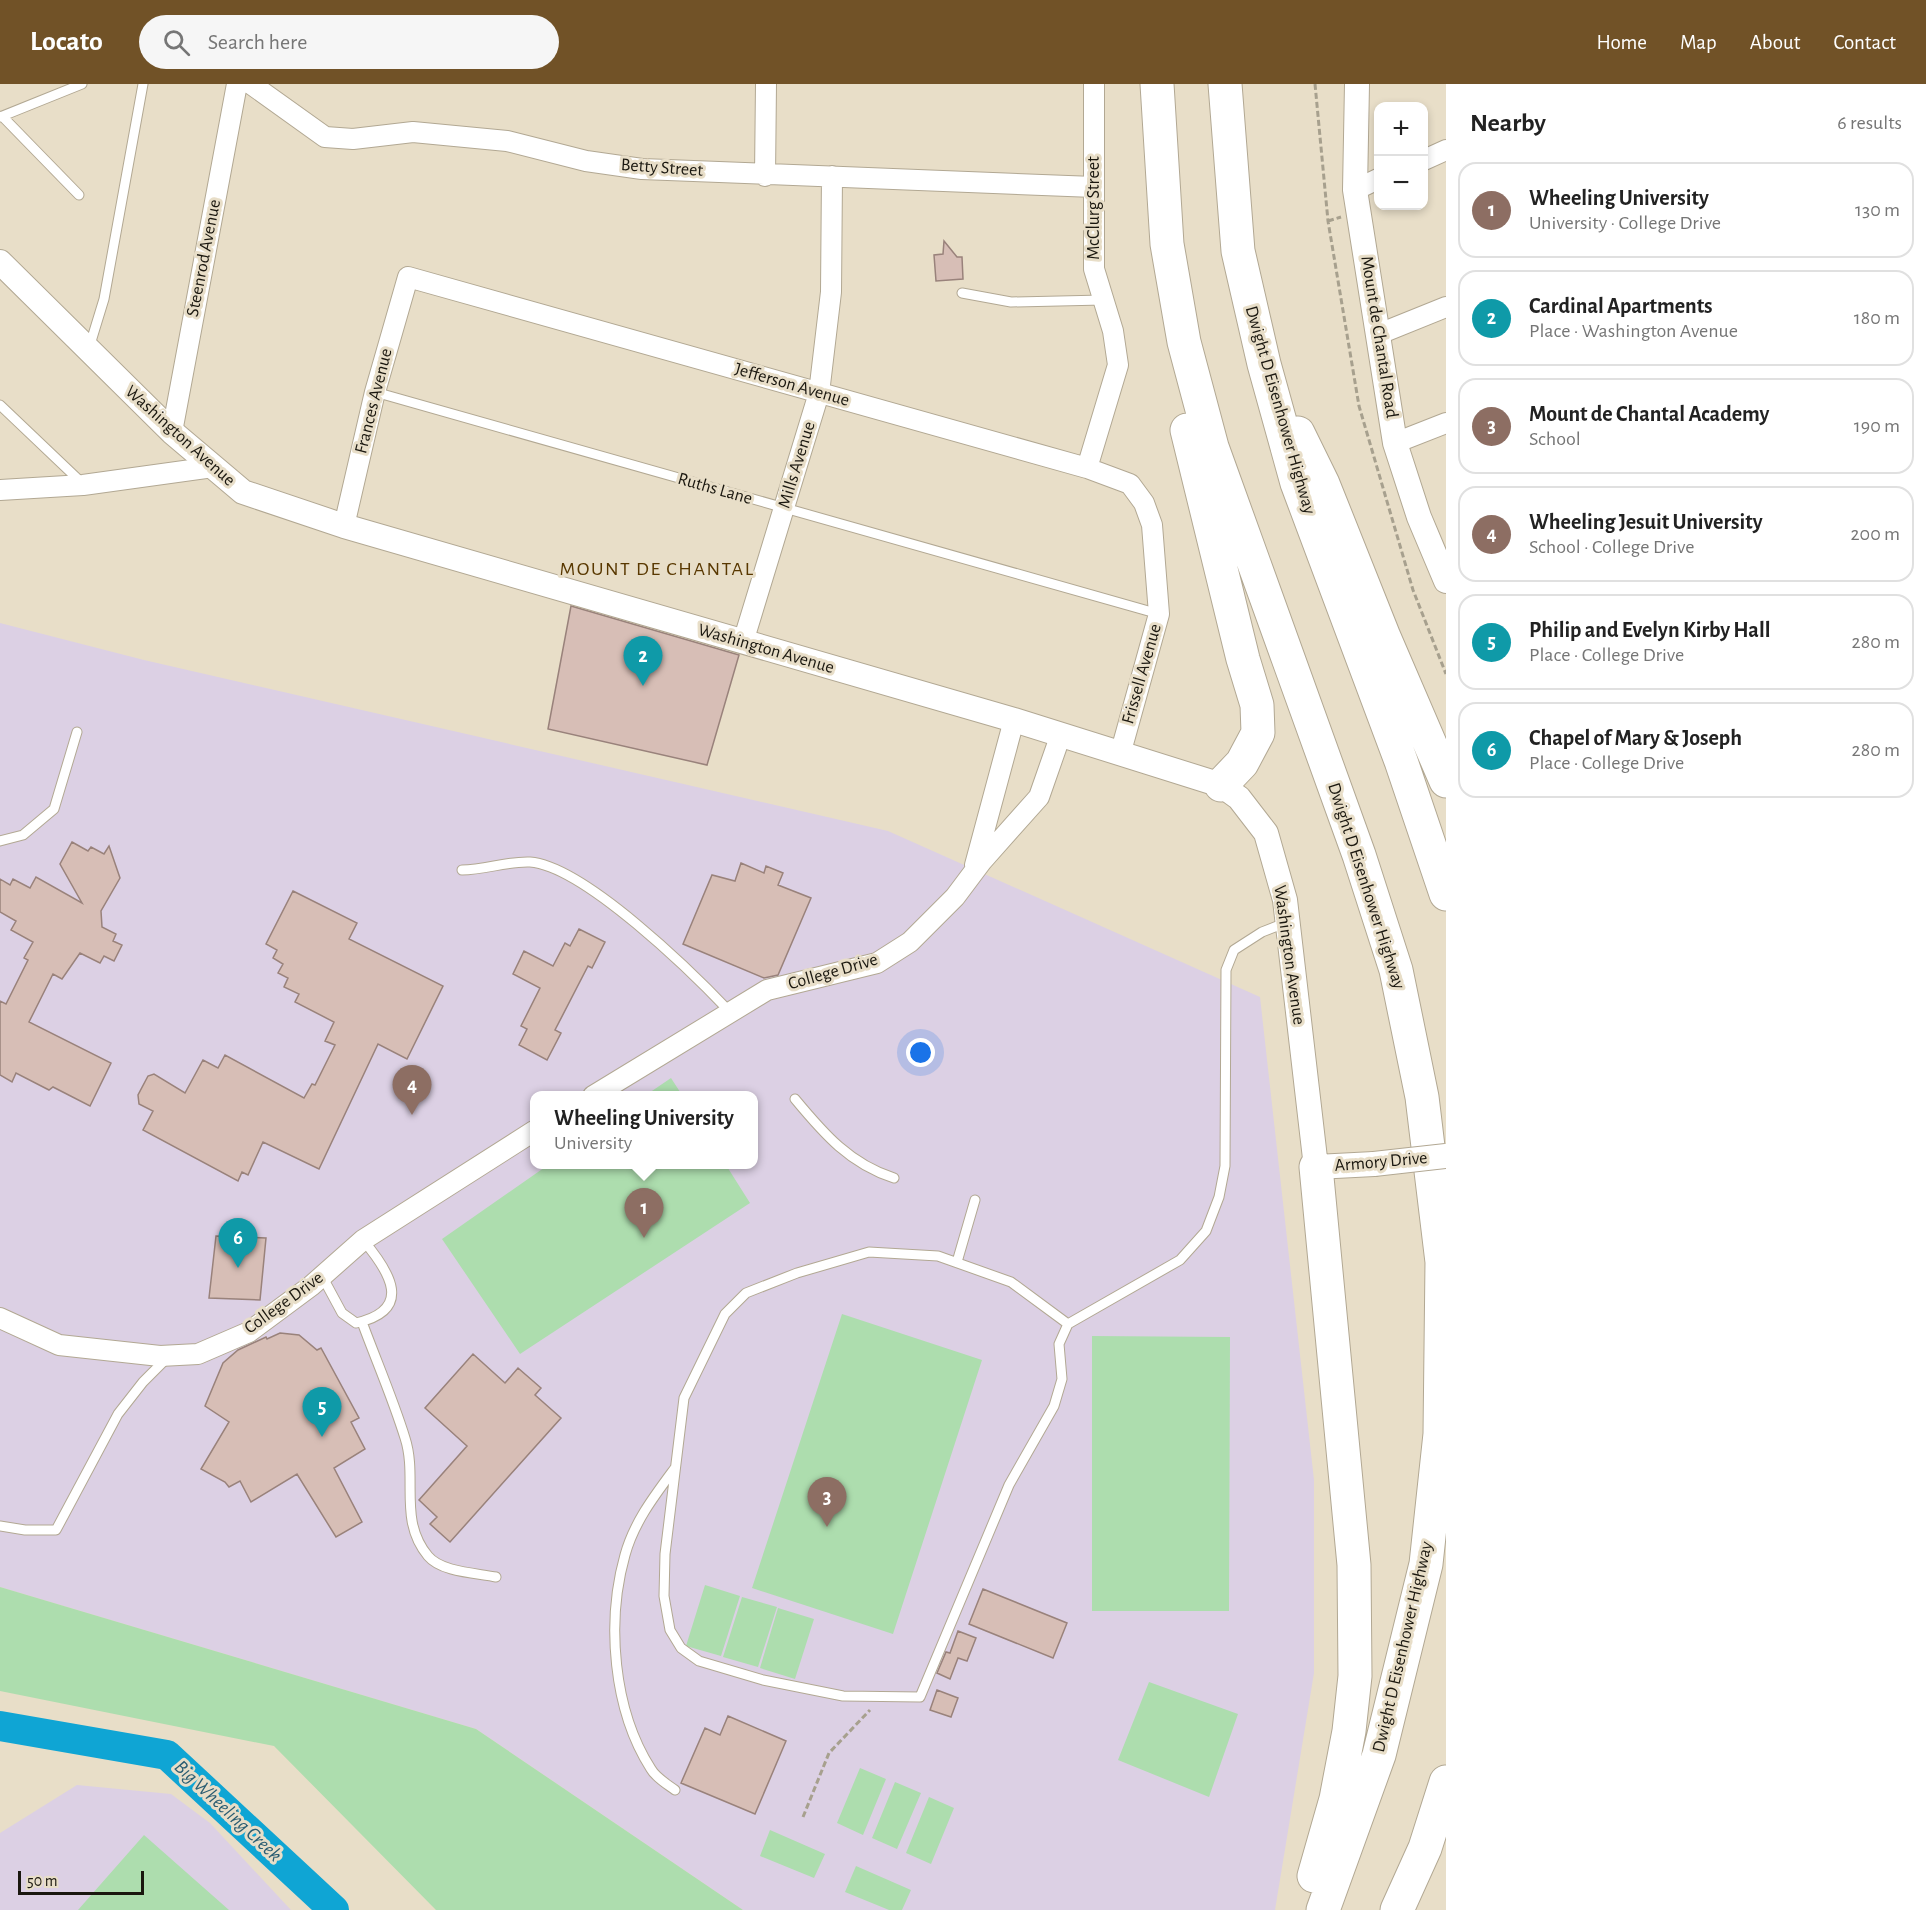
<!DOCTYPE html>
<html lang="en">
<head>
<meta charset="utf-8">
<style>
  :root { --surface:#fff; --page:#f6f6f6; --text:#222; --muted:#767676; --line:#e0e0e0; --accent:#715227 }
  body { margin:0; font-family:"Alegreya Sans",sans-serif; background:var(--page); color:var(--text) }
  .controls { position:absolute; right:18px; top:18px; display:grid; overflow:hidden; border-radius:12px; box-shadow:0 3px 9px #0003 }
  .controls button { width:54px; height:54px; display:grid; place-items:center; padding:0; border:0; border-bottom:2px solid var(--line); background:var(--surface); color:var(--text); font:30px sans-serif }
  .scale { position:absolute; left:18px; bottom:15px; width:126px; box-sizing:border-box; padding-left:6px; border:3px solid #1a170f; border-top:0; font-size:16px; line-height:21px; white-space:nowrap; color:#1a170f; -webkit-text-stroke:4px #e8dec8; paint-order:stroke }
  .you { position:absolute; left:921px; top:969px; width:21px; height:21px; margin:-15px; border:4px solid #fff; border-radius:50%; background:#1a73e8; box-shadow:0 0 0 9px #1a73e833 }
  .badge { display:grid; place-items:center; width:39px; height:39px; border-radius:50%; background:var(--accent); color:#fff; font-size:20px; font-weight:700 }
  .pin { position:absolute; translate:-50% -50px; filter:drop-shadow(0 2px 3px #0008) }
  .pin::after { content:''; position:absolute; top:32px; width:21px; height:18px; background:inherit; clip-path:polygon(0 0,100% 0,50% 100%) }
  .popup { position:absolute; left:530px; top:1007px; width:228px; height:78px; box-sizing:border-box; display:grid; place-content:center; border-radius:12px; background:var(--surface); filter:drop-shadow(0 2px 4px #0005); font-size:20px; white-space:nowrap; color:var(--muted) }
  .popup b { font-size:22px; color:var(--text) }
  .popup::after { content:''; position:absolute; left:50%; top:100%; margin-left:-12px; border:12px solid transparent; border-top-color:var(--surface) }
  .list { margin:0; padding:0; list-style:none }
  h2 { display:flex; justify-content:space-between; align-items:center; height:78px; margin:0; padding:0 24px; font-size:26px }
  h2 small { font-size:20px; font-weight:400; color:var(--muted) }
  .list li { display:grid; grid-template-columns:39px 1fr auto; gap:18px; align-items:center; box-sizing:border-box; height:96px; margin:0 12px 12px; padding:0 12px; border:2px solid var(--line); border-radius:18px }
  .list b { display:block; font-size:22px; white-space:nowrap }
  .list p { margin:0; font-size:20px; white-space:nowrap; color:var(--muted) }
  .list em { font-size:20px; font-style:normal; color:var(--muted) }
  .icon { flex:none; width:33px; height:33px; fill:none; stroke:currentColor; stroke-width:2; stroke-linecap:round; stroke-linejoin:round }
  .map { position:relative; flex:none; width:1446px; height:1826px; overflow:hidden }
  header { display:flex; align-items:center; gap:36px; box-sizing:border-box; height:84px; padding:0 30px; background:var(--accent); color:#fff }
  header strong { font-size:28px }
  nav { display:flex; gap:33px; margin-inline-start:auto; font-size:21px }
  .search { width:420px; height:54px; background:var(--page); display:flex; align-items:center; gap:15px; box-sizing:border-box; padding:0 21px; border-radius:33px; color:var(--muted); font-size:22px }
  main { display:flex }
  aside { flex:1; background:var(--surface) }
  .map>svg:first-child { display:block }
  .education { fill:#dcd0e4; fill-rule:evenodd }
  .green { fill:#adddae }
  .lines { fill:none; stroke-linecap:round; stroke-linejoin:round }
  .river { stroke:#0fa5d4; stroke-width:30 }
  .building { fill:#d7beb6; stroke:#99827b; stroke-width:1.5 }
  .service-casing { stroke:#b2a893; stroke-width:11 }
  .minor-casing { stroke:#b2a893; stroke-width:22 }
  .tertiary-casing { stroke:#b2a893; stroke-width:26 }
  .motorway-casing { stroke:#b2a893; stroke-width:35 }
  .path { stroke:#a7a08e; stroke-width:3; stroke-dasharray:6 3; stroke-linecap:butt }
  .service { stroke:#fff; stroke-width:9 }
  .minor { stroke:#fff; stroke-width:20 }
  .tertiary { stroke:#fff; stroke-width:24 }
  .motorway { stroke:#fff; stroke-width:33 }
  .tertiary-bridge-casing { stroke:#b2a893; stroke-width:26; stroke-linecap:butt }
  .tertiary-bridge { stroke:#fff; stroke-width:24 }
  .labels { text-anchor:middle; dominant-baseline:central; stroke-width:6; stroke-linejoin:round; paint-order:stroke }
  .street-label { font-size:18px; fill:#1a170f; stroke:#e8dec8 }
  .neighbourhood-label { font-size:20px; letter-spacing:1.5px; fill:#593800; stroke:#e8dec8 }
  .water-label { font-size:20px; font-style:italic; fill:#2b5d72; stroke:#e8dec8 }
</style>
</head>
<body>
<header>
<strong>Locato</strong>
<div class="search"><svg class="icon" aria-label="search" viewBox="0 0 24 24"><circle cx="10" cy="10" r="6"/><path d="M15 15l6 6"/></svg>Search here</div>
<nav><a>Home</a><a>Map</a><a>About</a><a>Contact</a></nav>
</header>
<main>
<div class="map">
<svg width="1446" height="1826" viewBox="0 0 1446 1826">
  <rect width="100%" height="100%" fill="#e8dec8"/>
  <path class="education" d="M0,539L144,576L888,747L1260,913L1314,1396V1589L1275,1826H743L476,1645L0,1503ZM534,1012H754V1080H534Z
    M77,1701L171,1710L210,1739L291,1826H0V1749Z"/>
  <path class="green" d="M671,994L682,1011H646Z
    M548,1081H726L750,1119L520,1270L442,1155Z
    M842,1230L982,1276L893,1550L752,1504Z
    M1092,1252L1230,1253L1229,1527H1092Z
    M705,1501L740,1512L721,1572L686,1562Z
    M0,1503L476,1645L743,1826H436L274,1662L0,1607Z
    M742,1513L777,1523L758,1583L723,1573Z
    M778,1524L814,1535L795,1595L760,1584Z
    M1149,1598L1238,1630L1209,1713L1118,1676Z
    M860,1684L886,1695L863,1751L837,1739Z
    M895,1698L921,1709L897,1765L872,1754Z
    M929,1713L954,1724L931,1780L906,1769Z
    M770,1746L825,1770L814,1794L760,1772Z
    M144,1751L229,1826H78Z
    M856,1782L911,1806L902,1826H889L845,1808Z"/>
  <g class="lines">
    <path class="river" d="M0,1642L167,1671L334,1826"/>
  </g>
  <path class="building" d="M944,157L957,173H962L963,195L936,197L934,171L943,170Z
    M571,522L739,571L707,681L548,645Z
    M72,758L88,767L91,763L104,770L109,762L120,794L101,827L102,843L116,850L113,857L122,861L114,877L104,872L100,879L80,869L62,895L53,890L29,938L111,979L90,1022L53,1003L49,1006L16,989L12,998L0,991V917L6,920L28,876L24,874L33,858L11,846L16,837L0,828V795L10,801L13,795L30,804L36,793L82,819L60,780Z
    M741,779L764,789L766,782L783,789L778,801L811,814L778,891L764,894L683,860L712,791L735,797Z
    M293,807L357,839L349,855L443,902L407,975L378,960L319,1085L263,1058L248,1091L242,1088L238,1097L143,1046L153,1027L139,1020L138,1011L148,992L154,990L185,1009L203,976L218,984L225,971L304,1014L312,1000L315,1001L335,961L325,957L334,938L295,918L299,910L284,903L288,894L278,889L283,880L273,874L277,866L266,860Z
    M579,845L605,858L592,884L588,882L555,946L561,949L547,976L519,961L527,945L521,942L540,904L513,890L524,867L553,882L565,859L570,862Z
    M216,1152L266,1154L260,1216L209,1214Z
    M280,1249L299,1251L317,1266L321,1264L359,1334L351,1338L365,1365L334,1384L362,1438L336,1453L297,1390L251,1418L240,1397L229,1403L225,1398L201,1385L229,1338L205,1322L223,1279L238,1266L266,1253L267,1255Z
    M473,1270L505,1299L518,1284L541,1304L535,1311L561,1334L450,1458L430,1440L437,1433L419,1416L467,1362L425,1324Z
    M983,1505L1067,1539L1053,1574L969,1540Z
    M958,1547L976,1554L967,1577L958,1574L950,1595L937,1589L946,1568L950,1569Z
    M937,1606L958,1614L951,1633L930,1626Z
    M728,1632L786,1657L755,1730L681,1699L705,1644L720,1651Z"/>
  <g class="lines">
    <defs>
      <path id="service" d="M2,32L79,111
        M0,33L82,0
        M962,209L1011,218L1103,216
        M89,264L104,215L143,0
        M375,308L1159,530
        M0,321L82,399
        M0,757L23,751L54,725L77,648
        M462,786C485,786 507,777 530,778C584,782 693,889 730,928
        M795,1015C824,1050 850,1080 894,1094
        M957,1178L975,1116
        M322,1192L342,1229L356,1239C414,1226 390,1188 363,1156
        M362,1238C376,1276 393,1315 405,1354C418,1394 398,1436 428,1472C441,1488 476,1489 496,1493
        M1068,1240L1011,1198L938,1172L869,1168L797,1189L746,1209L725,1230L684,1314L665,1470L664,1512L670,1546L681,1564L699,1577L763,1596L843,1612L920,1613L1009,1401L1054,1322L1062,1295L1059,1260L1068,1240L1180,1176L1206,1147L1219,1113L1225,1082L1226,886L1234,866L1262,848L1285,839
        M675,1384C655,1411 634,1438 625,1471C606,1538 613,1626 651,1685C656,1694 667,1700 675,1706
        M0,1442L25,1446H56L118,1330L143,1298L168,1273"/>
      <path id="minor" d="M251,0L325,53L353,55L413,48L507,57L586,77L642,85L1094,103
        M1424,76L1446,66
        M765,92L766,0
        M1355,106L1378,95
        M1379,250L1446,223
        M172,348L237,0
        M1395,359L1446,339
        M1087,384L1118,281L1113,247L1094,185V0
        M0,406L83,401L213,383
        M344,442L375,308L408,193L1087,384L1130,400L1144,419L1152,441L1159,530L1121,667
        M743,558L819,309L831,208L832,92
        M975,781L1014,636
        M593,1012L767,906L877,879L910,858L955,813L982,777L1039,713L1061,650
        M0,1234L59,1261L160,1272L198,1270L249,1248L311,1202L363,1156L534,1047"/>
      <path id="tertiary" d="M1357,0L1355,106L1395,359L1419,433L1446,497
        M0,178L172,348L243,408L344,442L1014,636L1221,701L1239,714L1266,749L1285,816L1316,1083L1374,1080"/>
      <path id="motorway" d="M1157,0L1167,160L1184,258L1212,363L1359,771L1396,886L1422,1013L1442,1178L1440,1350L1426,1480L1379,1671L1323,1826
        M1225,0L1238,167L1264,280L1297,399L1401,677L1446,810
        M1187,346L1243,575L1257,621L1258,649L1242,679L1221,701
        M1298,349L1323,400L1384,553L1446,697
        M1314,1792L1336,1715L1349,1647L1355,1592L1354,1481L1316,1083
        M1397,1826L1425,1764L1446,1698"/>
    </defs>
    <use href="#service" class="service-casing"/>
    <use href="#minor" class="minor-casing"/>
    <use href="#tertiary" class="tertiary-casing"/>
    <use href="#motorway" class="motorway-casing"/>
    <path class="path" d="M1315,0L1328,137L1359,322L1413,506L1446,590
      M1328,137L1341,133
      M803,1733L829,1669L870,1626"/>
    <use href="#service" class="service"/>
    <use href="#minor" class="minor"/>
    <use href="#tertiary" class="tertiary"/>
    <use href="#motorway" class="motorway"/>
    <defs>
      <path id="tertiary-bridge" d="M1374,1080L1446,1072"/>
    </defs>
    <use href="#tertiary-bridge" class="tertiary-bridge-casing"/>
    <use href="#tertiary-bridge" class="tertiary-bridge"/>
  </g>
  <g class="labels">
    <g class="street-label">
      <text transform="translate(662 84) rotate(4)">Betty Street</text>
      <text transform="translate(1094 124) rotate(-90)">McClurg Street</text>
      <text transform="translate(204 174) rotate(-79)">Steenrod Avenue</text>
      <text transform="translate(1379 253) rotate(81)">Mount de Chantal Road</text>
      <text transform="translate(792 301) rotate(16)">Jefferson Avenue</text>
      <text transform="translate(374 317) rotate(-76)">Frances Avenue</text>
      <text transform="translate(1280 326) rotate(74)">Dwight D Eisenhower Highway</text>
      <text transform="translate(180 352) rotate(42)">Washington Avenue</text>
      <text transform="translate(797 381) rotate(-73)">Mills Avenue</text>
      <text transform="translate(715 405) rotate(16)">Ruths Lane</text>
      <text transform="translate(766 565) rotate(16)">Washington Avenue</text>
      <text transform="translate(1142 590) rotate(-74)">Frissell Avenue</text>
      <text transform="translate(1366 802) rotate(72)">Dwight D Eisenhower Highway</text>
      <text transform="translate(1289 871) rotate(82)">Washington Avenue</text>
      <text transform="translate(833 888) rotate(-16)">College Drive</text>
      <text transform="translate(1381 1078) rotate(-5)">Armory Drive</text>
      <text transform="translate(284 1219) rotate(-36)">College Drive</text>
      <text transform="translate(1403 1563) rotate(-77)">Dwight D Eisenhower Highway</text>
    </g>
    <g class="neighbourhood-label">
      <text x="657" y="485">MOUNT DE CHANTAL</text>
    </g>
    <g class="water-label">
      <text transform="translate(228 1727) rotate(43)">Big Wheeling Creek</text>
    </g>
  </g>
</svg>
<div class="controls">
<button>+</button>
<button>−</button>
</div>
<div class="scale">50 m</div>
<div class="you"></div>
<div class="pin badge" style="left:644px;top:1154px;background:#8d6e63">1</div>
<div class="popup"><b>Wheeling University</b>University</div>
<div class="pin badge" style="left:643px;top:602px;background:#0f9aa8">2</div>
<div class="pin badge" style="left:827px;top:1443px;background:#8d6e63">3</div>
<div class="pin badge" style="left:412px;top:1031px;background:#8d6e63">4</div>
<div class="pin badge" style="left:322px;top:1353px;background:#0f9aa8">5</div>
<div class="pin badge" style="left:238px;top:1184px;background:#0f9aa8">6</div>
</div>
<aside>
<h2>Nearby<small>6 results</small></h2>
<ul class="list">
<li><span class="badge" style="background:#8d6e63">1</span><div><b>Wheeling University</b><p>University · College Drive</p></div><em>130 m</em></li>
<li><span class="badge" style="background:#0f9aa8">2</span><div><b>Cardinal Apartments</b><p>Place · Washington Avenue</p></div><em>180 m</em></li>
<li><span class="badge" style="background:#8d6e63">3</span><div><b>Mount de Chantal Academy</b><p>School</p></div><em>190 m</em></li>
<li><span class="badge" style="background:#8d6e63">4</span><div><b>Wheeling Jesuit University</b><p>School · College Drive</p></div><em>200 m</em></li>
<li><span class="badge" style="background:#0f9aa8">5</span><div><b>Philip and Evelyn Kirby Hall</b><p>Place · College Drive</p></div><em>280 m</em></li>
<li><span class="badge" style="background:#0f9aa8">6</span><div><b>Chapel of Mary &amp; Joseph</b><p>Place · College Drive</p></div><em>280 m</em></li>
</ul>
</aside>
</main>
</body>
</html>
